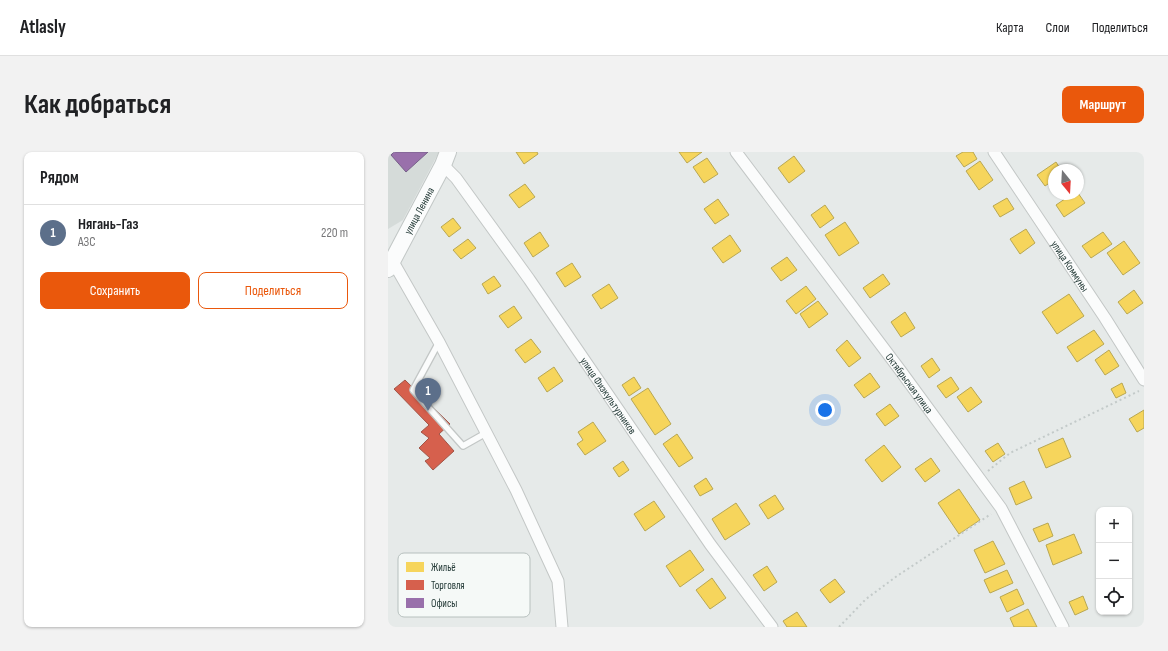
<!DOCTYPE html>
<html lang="ru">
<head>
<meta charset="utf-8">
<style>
  :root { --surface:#fff; --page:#f2f2f2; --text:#202124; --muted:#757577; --line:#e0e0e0; --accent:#ea580c }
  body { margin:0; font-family:"Sofia Sans Condensed",sans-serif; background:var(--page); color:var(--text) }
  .controls { position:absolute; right:12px; bottom:12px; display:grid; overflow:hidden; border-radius:8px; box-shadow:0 1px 3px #0004 }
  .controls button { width:36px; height:36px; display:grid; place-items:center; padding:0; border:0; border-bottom:1px solid var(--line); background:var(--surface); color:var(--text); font:20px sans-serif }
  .compass { position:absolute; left:660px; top:12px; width:36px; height:36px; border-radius:50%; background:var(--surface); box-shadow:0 1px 3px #0004; rotate:162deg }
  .you { position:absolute; left:437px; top:258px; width:14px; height:14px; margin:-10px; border:3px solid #fff; border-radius:50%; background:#1a73e8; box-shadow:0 0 0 6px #1a73e833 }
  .badge { display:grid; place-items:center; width:26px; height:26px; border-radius:50%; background:var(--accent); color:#fff; font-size:13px; font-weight:700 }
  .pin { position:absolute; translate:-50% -33px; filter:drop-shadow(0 1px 2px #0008) }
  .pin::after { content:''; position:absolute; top:21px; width:14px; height:12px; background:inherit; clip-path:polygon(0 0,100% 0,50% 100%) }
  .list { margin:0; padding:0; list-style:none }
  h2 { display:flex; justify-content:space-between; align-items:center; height:52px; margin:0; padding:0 16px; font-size:17px }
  h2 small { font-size:13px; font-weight:400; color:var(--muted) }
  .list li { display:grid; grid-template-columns:26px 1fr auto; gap:12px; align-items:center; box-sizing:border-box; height:56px; padding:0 16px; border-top:1px solid var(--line) }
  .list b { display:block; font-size:15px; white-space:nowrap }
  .list p { margin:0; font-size:13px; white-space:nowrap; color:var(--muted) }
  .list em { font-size:13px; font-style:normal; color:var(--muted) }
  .actions { display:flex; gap:8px; padding:12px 16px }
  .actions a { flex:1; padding:9px 0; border:1px solid var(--accent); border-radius:8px; text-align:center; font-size:14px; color:var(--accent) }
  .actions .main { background:var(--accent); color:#fff }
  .icon { flex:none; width:22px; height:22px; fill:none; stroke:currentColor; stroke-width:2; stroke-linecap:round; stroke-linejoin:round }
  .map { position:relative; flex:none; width:756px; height:475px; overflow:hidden; border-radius:8px }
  header { display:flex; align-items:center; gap:24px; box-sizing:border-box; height:56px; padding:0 20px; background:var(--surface); border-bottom:1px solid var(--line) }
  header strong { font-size:19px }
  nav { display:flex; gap:22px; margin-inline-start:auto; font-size:14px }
  .intro { display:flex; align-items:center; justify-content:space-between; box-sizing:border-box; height:96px; padding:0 24px }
  h1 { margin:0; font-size:28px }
  .button { padding:10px 18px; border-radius:8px; background:var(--accent); color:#fff; font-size:14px; font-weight:700 }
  main { display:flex; gap:24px; padding:0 24px }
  aside { flex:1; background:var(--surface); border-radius:8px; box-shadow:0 1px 3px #0004 }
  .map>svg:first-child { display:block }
  .built { fill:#d5dbd9 }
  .homes { fill:#f6d55c; stroke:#b8a752 }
  .shops { fill:#d6604d; stroke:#a15547 }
  .offices { fill:#9970ab; stroke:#766089 }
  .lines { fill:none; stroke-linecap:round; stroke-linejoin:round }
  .lane-casing { stroke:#c3c7c6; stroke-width:8 }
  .street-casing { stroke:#c3c7c6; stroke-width:13 }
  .secondary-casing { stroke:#c2c7c6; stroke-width:18 }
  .path { stroke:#c3cac9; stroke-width:2; stroke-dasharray:2 3; stroke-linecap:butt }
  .lane { stroke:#fbfcfc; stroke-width:5.5 }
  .street { stroke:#fbfcfc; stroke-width:11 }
  .secondary { stroke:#fbfcfc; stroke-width:16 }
  .labels { text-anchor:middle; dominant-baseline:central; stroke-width:4; stroke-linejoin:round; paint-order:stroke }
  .street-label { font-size:11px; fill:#263c39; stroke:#f5f9f7 }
  .key { fill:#f5f9f7; stroke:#b7c0be; stroke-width:1 }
  .key-label { font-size:11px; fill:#263c39 }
</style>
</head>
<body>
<header>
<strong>Atlasly</strong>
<nav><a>Карта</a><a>Слои</a><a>Поделиться</a></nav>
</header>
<div class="intro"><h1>Как добраться</h1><a class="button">Маршрут</a></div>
<main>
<aside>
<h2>Рядом<small></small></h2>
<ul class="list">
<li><span class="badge" style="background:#5c6f8a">1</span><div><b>Нягань-Газ</b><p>АЗС</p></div><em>220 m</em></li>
</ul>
<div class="actions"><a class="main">Сохранить</a><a>Поделиться</a></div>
</aside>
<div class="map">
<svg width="756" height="475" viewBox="0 0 756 475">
  <rect width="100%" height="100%" fill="#e6eae9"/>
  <path class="built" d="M0,0H51L15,68L0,77Z"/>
  <path class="homes" d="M128,0H149L150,2L136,12Z
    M291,0H314L299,11Z
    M575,0H585L589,7L576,15L568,4Z
    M406,4L417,19L401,31L390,16Z
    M319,6L330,22L316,31L305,15Z
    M592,9L605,28L591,38L578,19Z
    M668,10L673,18H666V28L657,34L649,23Z
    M137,32L147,45L131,56L121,43Z
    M690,41L697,51L676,65L668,53L684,42Z
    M619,46L626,57L612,65L605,54Z
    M330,47L341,63L327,72L316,57Z
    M437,53L446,66L432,76L423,63Z
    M65,66L73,76L61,85L53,75Z
    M457,70L471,91L451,104L437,83Z
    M638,77L647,91L632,102L622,87Z
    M152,80L161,94L145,105L136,91Z
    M715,80L724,92L703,106L694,94Z
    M342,83L353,99L335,111L324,96Z
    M80,87L88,96L73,107L65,98Z
    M736,89L752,111L735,123L719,101Z
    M399,105L409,118L393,129L383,116Z
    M184,111L193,125L177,135L168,121Z
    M495,122L502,132L482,146L475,136Z
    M106,124L113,134L100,142L94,132Z
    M221,132L230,146L213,157L204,143Z
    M418,134L428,147L408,162L398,149Z
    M746,138L755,151L739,162L730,150Z
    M681,142L696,164L669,182L654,160Z
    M430,149L440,162L421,176L412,162Z
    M126,154L134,166L120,176L111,164Z
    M517,160L527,176L513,185L503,170Z
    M706,178L716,192L689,210L679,195Z
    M143,187L153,200L137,211L127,198Z
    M459,188L473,206L461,215L448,198Z
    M721,198L731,214L717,223L707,208Z
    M544,206L552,218L541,226L533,214Z
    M166,215L175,229L159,240L150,226Z
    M482,221L492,235L476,246L466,233Z
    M246,225L253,236L241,244L234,233Z
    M563,225L571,237L558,246L549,234Z
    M734,231L738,241L728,246L723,237Z
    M583,235L594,250L580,260L569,245Z
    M260,236L283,272L267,283L243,247Z
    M502,252L511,264L497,274L488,262Z
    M756,258V276L749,280L741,267Z
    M205,270L218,289L197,303L189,292L195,288L190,280Z
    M289,282L305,306L291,315L275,292Z
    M675,286L683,305L658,316L650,297Z
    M610,291L617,302L605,310L597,299Z
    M496,293L513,315L494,330L477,308Z
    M543,306L552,319L537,330L527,317Z
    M235,309L241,318L231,325L225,316Z
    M318,326L325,337L312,344L306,334Z
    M636,329L644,346L628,353L621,336Z
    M571,337L592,368L571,382L550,351Z
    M387,343L396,357L380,367L371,353Z
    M266,349L277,365L257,379L246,362Z
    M348,351L362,372L337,388L324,367Z
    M660,371L665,384L651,390L645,377Z
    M686,382L694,401L665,413L658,393Z
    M605,389L617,412L597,421L586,398Z
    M302,398L316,418L292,435L278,414Z
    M379,414L389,430L376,439L365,423Z
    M619,418L625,431L602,441L596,428Z
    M324,426L338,446L322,457L308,438Z
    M447,427L457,440L442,451L432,438Z
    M629,437L636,452L619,460L612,445Z
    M695,444L700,457L687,463L681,450Z
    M640,457L649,475H626L622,466Z
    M409,460L419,475H399L395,469Z"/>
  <path class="shops" d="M17,228L62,272L51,282L66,299L45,318L37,309L42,306L31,296L41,286L33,280L41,273L6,237Z"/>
  <path class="offices" d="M6,0H40L18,20L3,3Z"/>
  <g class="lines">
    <defs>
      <path id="lane" d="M51,190L25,238L75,294L98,281"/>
      <g id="street">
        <path id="s1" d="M348,0L512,218L613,356L675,475"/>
        <path id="s2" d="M606,0L717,166L756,228"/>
        <path id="s3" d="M55,13L68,26L141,127L322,392L384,475"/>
        <path d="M0,107L4,108L12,122L51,190L128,338L170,429L174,475"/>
      </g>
      <g id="secondary">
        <path id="s4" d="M0,117L55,13L60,0"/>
      </g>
    </defs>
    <use href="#lane" class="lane-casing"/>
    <use href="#street" class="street-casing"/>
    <use href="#secondary" class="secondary-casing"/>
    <path class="path" d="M600,319L622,301L751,239
      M451,475L478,447L509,424L603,362"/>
    <use href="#lane" class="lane"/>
    <use href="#street" class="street"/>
    <use href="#secondary" class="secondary"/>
  </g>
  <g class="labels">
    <g class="street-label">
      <text stroke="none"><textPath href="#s4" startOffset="66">улица Ленина</textPath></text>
      <text stroke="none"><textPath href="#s2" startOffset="137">улица Коммуны</textPath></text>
      <text stroke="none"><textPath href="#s1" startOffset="289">Октябрьская улица</textPath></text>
      <text stroke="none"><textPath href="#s3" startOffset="284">улица Физкультурников</textPath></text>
    </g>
  </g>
  <rect x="10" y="401" width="132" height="64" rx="6" class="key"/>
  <rect x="18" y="410" width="18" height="10" fill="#f6d55c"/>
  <rect x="18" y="428" width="18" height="10" fill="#d6604d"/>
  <rect x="18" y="446" width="18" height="10" fill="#9970ab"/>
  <g class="key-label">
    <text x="43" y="419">Жильё</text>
    <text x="43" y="437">Торговля</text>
    <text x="43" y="455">Офисы</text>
  </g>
</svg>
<div class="controls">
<button>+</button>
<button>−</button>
<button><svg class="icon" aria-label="locate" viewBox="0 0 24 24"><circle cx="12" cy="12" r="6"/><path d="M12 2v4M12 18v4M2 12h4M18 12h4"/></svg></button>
</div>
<svg class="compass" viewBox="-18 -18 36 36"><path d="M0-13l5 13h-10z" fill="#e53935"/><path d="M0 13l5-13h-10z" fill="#757577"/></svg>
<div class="you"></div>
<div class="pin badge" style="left:40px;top:259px;background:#5c6f8a">1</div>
</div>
</main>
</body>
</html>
